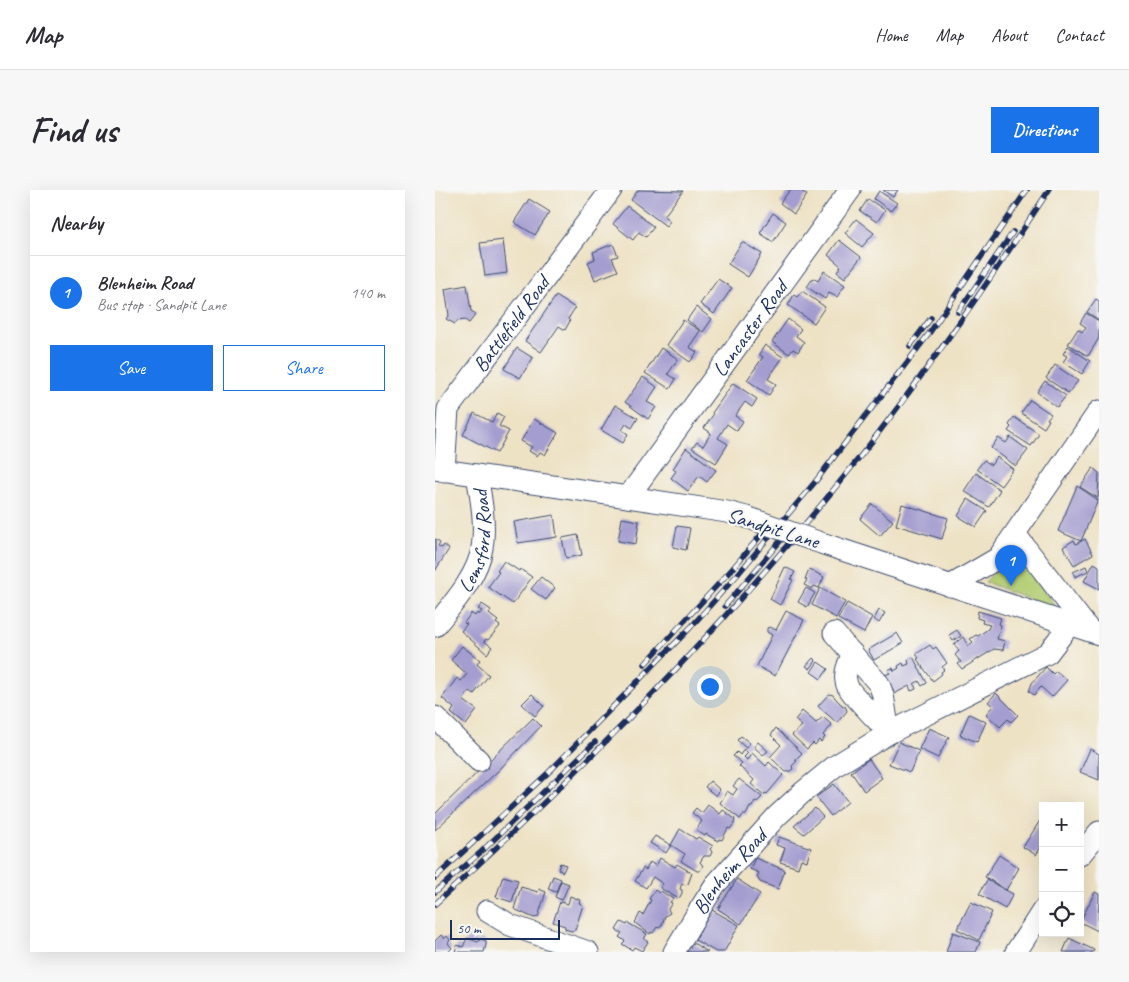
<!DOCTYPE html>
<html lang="en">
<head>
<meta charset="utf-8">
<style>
  :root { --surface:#fff; --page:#f7f7f7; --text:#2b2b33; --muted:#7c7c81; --line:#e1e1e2; --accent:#1a73e8 }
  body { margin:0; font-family:Caveat,sans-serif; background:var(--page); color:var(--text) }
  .controls { position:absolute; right:15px; bottom:15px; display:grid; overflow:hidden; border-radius:0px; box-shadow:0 5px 20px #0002 }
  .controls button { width:45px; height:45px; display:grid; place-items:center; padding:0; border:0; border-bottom:1px solid var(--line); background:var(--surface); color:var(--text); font:25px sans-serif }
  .scale { position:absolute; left:15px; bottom:12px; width:110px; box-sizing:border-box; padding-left:5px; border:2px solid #1b2f5e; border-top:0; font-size:14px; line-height:18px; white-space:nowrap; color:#1b2f5e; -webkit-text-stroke:4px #f6f6f2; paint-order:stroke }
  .you { position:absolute; left:274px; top:496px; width:18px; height:18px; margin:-12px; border:4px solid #fff; border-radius:50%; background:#1a73e8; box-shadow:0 0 0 8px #1a73e833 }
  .badge { display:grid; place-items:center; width:32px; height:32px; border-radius:50%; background:var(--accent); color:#fff; font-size:16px; font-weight:700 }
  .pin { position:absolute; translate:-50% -41px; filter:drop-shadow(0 1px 2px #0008) }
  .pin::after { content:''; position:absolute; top:26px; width:18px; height:15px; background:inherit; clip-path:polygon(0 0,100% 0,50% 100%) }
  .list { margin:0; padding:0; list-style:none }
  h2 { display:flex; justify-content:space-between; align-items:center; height:65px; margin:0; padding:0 20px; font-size:21px }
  h2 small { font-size:16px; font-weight:400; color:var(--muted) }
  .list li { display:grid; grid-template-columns:32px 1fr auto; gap:15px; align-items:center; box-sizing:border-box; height:75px; padding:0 20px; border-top:1px solid var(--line) }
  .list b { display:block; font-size:19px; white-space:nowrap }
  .list p { margin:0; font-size:16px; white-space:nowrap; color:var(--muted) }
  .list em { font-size:16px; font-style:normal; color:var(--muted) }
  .actions { display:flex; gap:10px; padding:15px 20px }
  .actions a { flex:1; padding:11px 0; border:1px solid var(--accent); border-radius:0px; text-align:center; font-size:18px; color:var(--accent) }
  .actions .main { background:var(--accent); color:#fff }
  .icon { flex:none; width:28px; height:28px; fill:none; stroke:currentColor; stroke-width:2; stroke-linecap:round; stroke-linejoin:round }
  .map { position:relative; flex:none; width:664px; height:762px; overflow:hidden; border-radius:0px }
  header { display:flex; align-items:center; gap:30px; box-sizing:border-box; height:70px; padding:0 25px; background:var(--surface); border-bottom:1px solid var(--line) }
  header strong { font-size:24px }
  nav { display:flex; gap:28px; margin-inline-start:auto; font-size:18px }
  .intro { display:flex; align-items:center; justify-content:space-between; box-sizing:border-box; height:120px; padding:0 30px }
  h1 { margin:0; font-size:35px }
  .button { padding:12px 22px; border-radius:0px; background:var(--accent); color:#fff; font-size:18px; font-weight:700 }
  main { display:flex; gap:30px; padding:0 30px }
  aside { flex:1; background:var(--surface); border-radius:0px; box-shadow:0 5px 20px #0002 }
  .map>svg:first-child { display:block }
  .green { fill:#b3cd73; stroke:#677e68 }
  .building { fill:#a49dd0 }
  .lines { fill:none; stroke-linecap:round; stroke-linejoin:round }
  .minor-casing { stroke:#3b4a6d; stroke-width:23 }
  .minor { stroke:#fff; stroke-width:21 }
  .rail-casing { stroke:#1b2f5e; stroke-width:5.5 }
  .rail { stroke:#f6f6f2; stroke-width:4; stroke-dasharray:11; stroke-linecap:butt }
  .minor-bridge-casing { stroke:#3b4a6d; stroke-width:23; stroke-linecap:butt }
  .minor-bridge { stroke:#fff; stroke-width:21 }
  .labels { text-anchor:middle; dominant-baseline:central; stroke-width:4.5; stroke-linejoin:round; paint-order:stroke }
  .street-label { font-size:21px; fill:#1b2f5e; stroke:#f6f6f2 }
</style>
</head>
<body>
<header>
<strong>Map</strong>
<nav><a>Home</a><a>Map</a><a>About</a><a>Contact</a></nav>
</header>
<div class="intro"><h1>Find us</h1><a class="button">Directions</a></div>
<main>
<aside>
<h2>Nearby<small></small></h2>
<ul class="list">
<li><span class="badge">1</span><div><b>Blenheim Road</b><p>Bus stop · Sandpit Lane</p></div><em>140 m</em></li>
</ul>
<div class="actions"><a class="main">Save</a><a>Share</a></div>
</aside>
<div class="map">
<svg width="664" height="762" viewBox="0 0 664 762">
  <rect width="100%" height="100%" fill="#f6f6f2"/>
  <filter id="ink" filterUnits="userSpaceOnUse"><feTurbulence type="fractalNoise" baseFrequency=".02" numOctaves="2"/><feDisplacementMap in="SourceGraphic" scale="10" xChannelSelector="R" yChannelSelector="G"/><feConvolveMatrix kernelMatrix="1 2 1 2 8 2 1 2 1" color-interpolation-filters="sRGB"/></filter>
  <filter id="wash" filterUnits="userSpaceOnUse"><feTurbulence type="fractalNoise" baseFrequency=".0096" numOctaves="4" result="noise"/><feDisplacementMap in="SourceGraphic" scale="20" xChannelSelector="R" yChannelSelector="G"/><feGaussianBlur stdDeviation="1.12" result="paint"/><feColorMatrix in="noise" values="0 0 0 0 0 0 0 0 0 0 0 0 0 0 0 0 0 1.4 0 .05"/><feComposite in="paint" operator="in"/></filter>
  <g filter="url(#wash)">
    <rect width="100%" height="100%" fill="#eee2c5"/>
    <path class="green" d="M580,361L623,420L550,392Z"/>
    <g id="blocks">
      <path class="building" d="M203,0L248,1L229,26L235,31L231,36L196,10Z
        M355,0H365L372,5L359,24L345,13Z
        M448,0H463L458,7Z
        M444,1L462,13L456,21L439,9Z
        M94,9L115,22L100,45L79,32Z
        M433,9L450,20L442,32L425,21Z
        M192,16L219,37L211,47L204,42L198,50L178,34Z
        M338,23L351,32L338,52L325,43Z
        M421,29L439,43L427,57L410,43Z
        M68,50L72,83L50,86L45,53Z
        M404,50L426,67L410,88L402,82L406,76L393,65Z
        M307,52L327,64L313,87L293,74Z
        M178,54L183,66L177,68L183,81L160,90L153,72L160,69L158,62Z
        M389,81L410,95L402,107L394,103L390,109L372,97L378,88L383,91Z
        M283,89L297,98L279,124L265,114Z
        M32,95L36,121L41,124L34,133L30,130L22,131L20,134L11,129L14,125L10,99Z
        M367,101L390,117L379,133L353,115L359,105L362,107Z
        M121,106L140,118L133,129L135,131L130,140L124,136L106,162L90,151Z
        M661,109L664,111V130L652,122Z
        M261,117L277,129L268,142L252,130Z
        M651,123L664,131V148L653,166L633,154L643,139L647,142L651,137L645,133Z
        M353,129L366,139L361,146L369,152L363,162L358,159L354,164L337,152Z
        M248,130L265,141L254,157L262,162L255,172L231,155Z
        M330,155L348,167L333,189L341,194L334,205L312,190L328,167L324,164Z
        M633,156L655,171L647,184L628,172L632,166L628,164Z
        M82,158L98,168L85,188L69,179Z
        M226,158L243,169L233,184L241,189L235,199L210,183Z
        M620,175L643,191L633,203L611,188Z
        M208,187L222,197L212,212L221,217L213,229L190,212Z
        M610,191L631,206L622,217L602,202Z
        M298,193L322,209L317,217L310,212L300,226L308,231L302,241L292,234L283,248L293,254L281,273L257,258L262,252L268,256L276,243L269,238L278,225L277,223Z
        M595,210L616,224L612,229L614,230L609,238L586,223Z
        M180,215L203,228L197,238L191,234L187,240L193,244L188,253L166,240Z
        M39,223L57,232L62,223L69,227L64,236L74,241L62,263L28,245Z
        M579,227L604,244L596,256L573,241L576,237L574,235Z
        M99,229L123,243L110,265L105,262L102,266L94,261L97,257L86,251Z
        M575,247L593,260L581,276L556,258L563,248L571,253Z
        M251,258L281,280L272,292L264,286L253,301L236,288L241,281L238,279Z
        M562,267L578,279L566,296L542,279L549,270L556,275Z
        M658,278L664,283L663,308L645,297Z
        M541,283L565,300L554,317L529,301Z
        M642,296L663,310L646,351L623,341Z
        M533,309L552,321L541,337L523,326Z
        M437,314L458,331L445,346L425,329Z
        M467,314L513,328L507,349L461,335Z
        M119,325L122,347L83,353L79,332Z
        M187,328L204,331L201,354L183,351Z
        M242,336L255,338L251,360L238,357Z
        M143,345L147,365L131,368L127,348Z
        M0,349L5,352L3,356L7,358L9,355L14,359L0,381Z
        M650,349L658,364L639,375L628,357L639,350L641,354Z
        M69,371L84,381L85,379L97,387L78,414L53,397L64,382L62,381Z
        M659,373L664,376V399L649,391Z
        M651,376L653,381L640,387L638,382Z
        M350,377L360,382L356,389L358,390L345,415L335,409Z
        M374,379L389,387L384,398L379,396L377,399L369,395L372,390L370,389Z
        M106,387L120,398L111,410L96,399Z
        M371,398L380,403L372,417L363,412Z
        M385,398L410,412L401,428L377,415Z
        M412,413L437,427L429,443L403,429Z
        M47,414L56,420L54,424L63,431L61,433L65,436L53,450L51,449L49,451L57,457L52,464L26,441L32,434L29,433L36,423L40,426L42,423L44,425L47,421L43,419Z
        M444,420L450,423L444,433L439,429Z
        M351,421L369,430L340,486L322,476L337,445L332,442V438L335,437L341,440Z
        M543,421L566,428L564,434L566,435L562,449L570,451L568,460L559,459L527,479L523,474L526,472L520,465L524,461L519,454L528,447L533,456L538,452L535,449L541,445L543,446L553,439L555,435L547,433L548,430L542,428Z
        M522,440L526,446L518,451L514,445Z
        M462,443L468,453L439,470L433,460Z
        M495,455L498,459L501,457L512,473L507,477L509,480L506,482L507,484L498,491L482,469L484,468L481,464Z
        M27,456L45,470L42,474L54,485L39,504L35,501L28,510L42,520L31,535L16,523L19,518L7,508L22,488L26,491L32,484L16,470Z
        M478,467L492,493L487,496L484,491L479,494L481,499L476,501L474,496L457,505L447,486L455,483L453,480L458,478L459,481L464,478L463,476L468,473L469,476L474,474L473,470Z
        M378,468L381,471L375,479L371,476Z
        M383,472L393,479L386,489L376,482Z
        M611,477L618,484L621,481L632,490L617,507L606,497L599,505L594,501L597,493Z
        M561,503L583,525L576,532L573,529L565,537L551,524L558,516L553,512Z
        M97,504L109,516L100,526L87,514Z
        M394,504L398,505L401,509L408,516H410L412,521L402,533L383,516Z
        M367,521L381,533L388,527L397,535L388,545L390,547L386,552L384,550L380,555L378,553L372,559L357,545L367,536L360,530Z
        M534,524L551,532L542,552L525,545Z
        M98,528L106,536L64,580L0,640V624Z
        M341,538L367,563L360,570L362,571L357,576L358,579L355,581L351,582L335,567L346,555L336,545Z
        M494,538L514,547L503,568L484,559Z
        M306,546L315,553L311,558L302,550Z
        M323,552L333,561L328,565L319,557Z
        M464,552L484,561L475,582L454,574Z
        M309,559L313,563L309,567L312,570L317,563L331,576L334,572L348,585L332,604L330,603L329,605L316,594L319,590L304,576L307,573L298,566L302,562L305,565Z
        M655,559L664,564V590L645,582Z
        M434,569L447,588L429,601L416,582Z
        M304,589L327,607L322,612L320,611L317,617H315L311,625H308L305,629L285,613L292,601L298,605L302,599L298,596Z
        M275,591L285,600L281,606L270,597Z
        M399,594L413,612L396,626L381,607Z
        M273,615L285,624L288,620L300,629L299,634L295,639L293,638L287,650L284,649L283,651L271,644L270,646L261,640L267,631L257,623L261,618L267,623Z
        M380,618L388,627L369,644L359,636Z
        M608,626V654L601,665L588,657Z
        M245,639L261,649L263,647L278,656L275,659L277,662L275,666H269L265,672L268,676L265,681H262L246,671L250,664L236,655Z
        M220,646L236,655L231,663L215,653Z
        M344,647L376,658L372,671L366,669L363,678L345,672L350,658L341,655Z
        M564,665L584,678L571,700L550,687Z
        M225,668L240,677L242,674L257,683L253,694L250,695L247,693L245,699L247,700V703L245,707L242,708L225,698L228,694L218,687L211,698L200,691L208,678L211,680L215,672L221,676Z
        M320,668L350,680L343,699L325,692L322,687L324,683L315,679Z
        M125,673L131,675L128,682L123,679Z
        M68,686L83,690L77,712L61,707Z
        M118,686L126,689L121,702L113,699Z
        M302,689L325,704L306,734L283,719Z
        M552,690L578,704L570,719L544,704Z
        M126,691L134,694L127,710L120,707Z
        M86,697L103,702L104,699L111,702L103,727L99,728L79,719Z
        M220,700L224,703L226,701L238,709L235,712L237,713L233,719L235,723L230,726L227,735L223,738L222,737L218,743L216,742L215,744L200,733L205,723L208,725L216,710L214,709Z
        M660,702L664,704L663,741L645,732Z
        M135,706L145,710L144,713L148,715L140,740L136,741L130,739V736L118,732L125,712L133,714Z
        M536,712L557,722L544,750L522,739Z
        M277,720L304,735L289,762H281L260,750Z
        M186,732L192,735L193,733L212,744L209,749L213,752L207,761L199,757L197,760L187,754L190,751L184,747L187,743L181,740Z
        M518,742L545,752L541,762H511Z
        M6,745L9,749L12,746L15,750L13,753L17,758L13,762H0V751Z
        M32,748L43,752L46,749L51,751V755L49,762H20L22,755L28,757Z
        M634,748L659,760L658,762H628Z
        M258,753L273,762H252Z"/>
    </g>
  </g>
  <g filter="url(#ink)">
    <use href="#blocks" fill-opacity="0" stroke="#3b4a6d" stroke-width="1"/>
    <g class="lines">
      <defs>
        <g id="minor">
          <path d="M0,279L193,307L292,322L311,327"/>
          <path id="s1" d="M9,281L13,219L176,0"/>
          <path id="s2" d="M193,307L415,0"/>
          <path d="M580,344L654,440"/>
          <path d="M389,354L664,444"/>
          <path d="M515,396L563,368L664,221"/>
          <path id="s3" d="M0,436C17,415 43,386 47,358C51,335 46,308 42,285"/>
          <path d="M399,443L444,494L448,505L454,543"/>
          <path d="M418,464C413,473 408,485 412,495C414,502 446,534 454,543"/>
          <path d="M0,527L44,571"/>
          <path d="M645,665L664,642"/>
          <path d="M52,721L75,735L153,762"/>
          <path id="s4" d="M239,762L263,722L280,695L342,626L367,603L400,576L454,543L613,463L629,442L631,434"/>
          <path d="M581,762L608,720"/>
        </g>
      </defs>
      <use href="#minor" class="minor-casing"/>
      <use href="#minor" class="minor"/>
      <defs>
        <path id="rail" d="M523,122L578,42
          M475,156L496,128
          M290,416L353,342
          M210,474L298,378L336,333
          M0,688L114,582L255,438L303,384L380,292L493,145L592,0
          M0,702L46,662L160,552
          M0,714C141,587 275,451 395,304C474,208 546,104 614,0"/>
      </defs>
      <use href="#rail" class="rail-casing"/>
      <use href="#rail" class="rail"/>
      <defs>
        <path id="minor-bridge" d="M311,327L389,354"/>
      </defs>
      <use href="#minor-bridge" class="minor-bridge-casing"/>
      <use href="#minor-bridge" class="minor-bridge"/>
    </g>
  </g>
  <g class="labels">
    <g class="street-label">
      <text stroke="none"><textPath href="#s1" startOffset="168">Battlefield Road</textPath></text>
      <text stroke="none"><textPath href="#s2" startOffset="208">Lancaster Road</textPath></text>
      <text transform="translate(338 338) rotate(17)">Sandpit Lane</text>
      <text stroke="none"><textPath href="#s3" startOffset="98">Lemsford Road</textPath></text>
      <text stroke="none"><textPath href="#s4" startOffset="98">Blenheim Road</textPath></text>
    </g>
  </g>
</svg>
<div class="controls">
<button>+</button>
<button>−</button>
<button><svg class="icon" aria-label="locate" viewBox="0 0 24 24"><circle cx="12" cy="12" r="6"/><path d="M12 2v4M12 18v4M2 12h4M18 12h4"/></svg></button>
</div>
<div class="scale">50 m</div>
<div class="you"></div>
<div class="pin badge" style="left:576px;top:396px">1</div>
</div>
</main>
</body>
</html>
